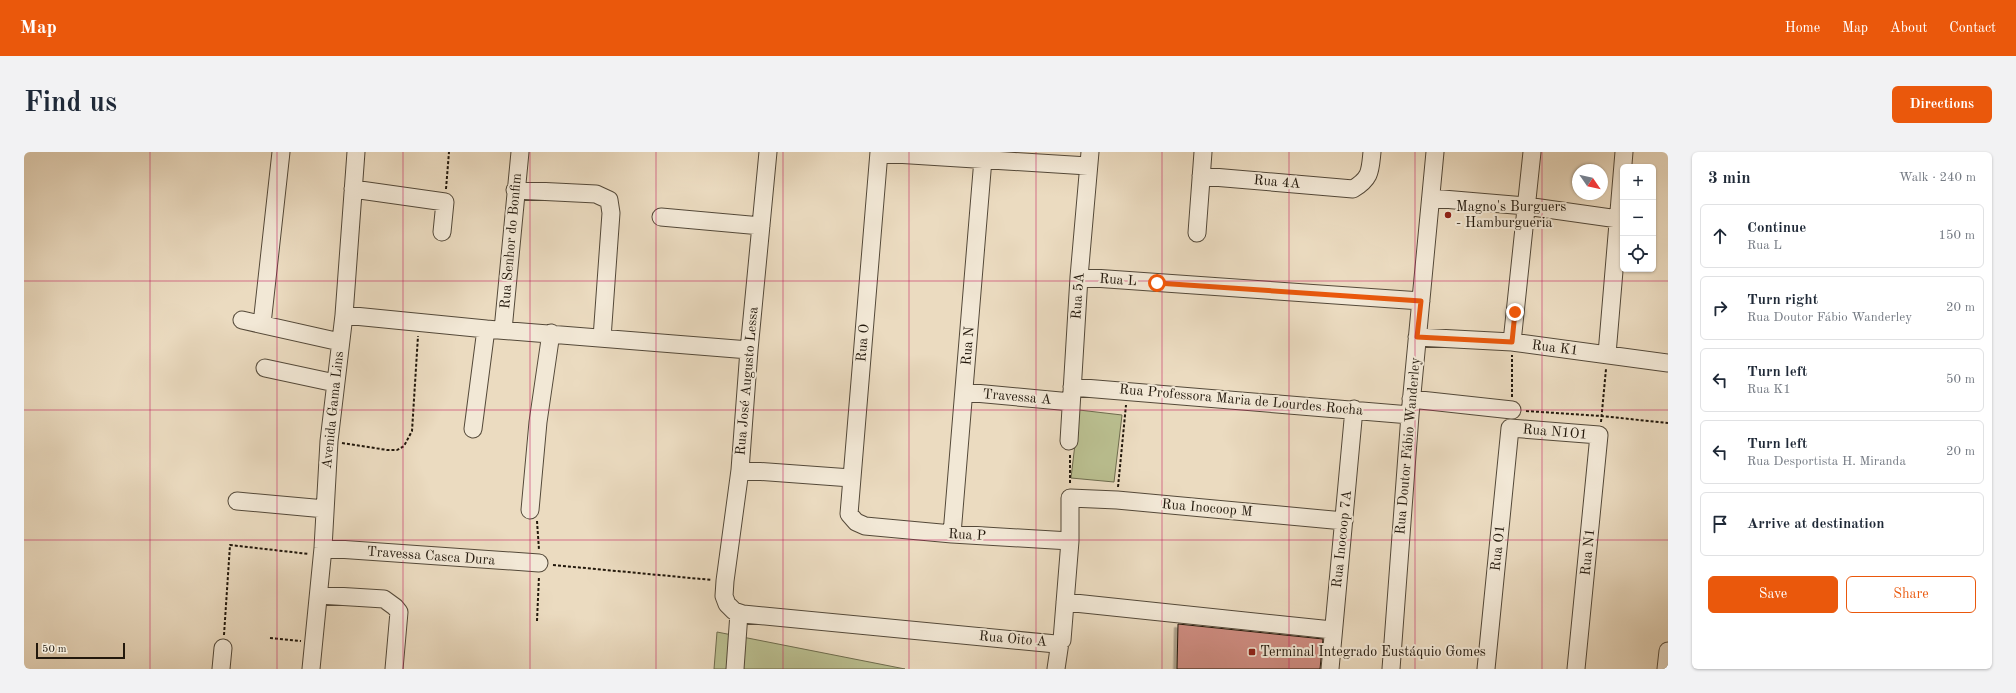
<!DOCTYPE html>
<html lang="en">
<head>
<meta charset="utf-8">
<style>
  :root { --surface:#fff; --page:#f2f2f3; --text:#1f2937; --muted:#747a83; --line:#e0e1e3; --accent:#ea580c }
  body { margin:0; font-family:"Old Standard TT",serif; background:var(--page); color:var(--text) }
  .controls { position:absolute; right:12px; top:12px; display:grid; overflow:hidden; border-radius:6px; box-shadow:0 1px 3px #0004 }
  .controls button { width:36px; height:36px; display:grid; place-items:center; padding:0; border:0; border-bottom:1px solid var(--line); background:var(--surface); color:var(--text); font:20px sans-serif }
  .compass { position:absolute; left:1548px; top:12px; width:36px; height:36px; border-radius:50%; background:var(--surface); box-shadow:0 1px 3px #0004; rotate:124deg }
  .scale { position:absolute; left:12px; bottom:10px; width:89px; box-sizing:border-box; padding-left:4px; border:2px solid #22180c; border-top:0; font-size:11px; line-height:14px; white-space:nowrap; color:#22180c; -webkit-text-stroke:3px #f2e8d6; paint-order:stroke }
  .stop { position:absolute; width:12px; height:12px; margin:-9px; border:3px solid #ea580c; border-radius:50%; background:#fff }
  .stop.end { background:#ea580c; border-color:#fff; box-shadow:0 1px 4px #0008 }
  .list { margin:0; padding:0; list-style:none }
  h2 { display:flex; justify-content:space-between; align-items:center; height:52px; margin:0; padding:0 16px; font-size:17px }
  h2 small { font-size:13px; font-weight:400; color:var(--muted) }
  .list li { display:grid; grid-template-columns:26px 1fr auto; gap:12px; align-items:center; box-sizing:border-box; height:64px; margin:0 8px 8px; padding:0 8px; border:1px solid var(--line); border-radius:6px }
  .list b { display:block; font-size:15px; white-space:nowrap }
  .list p { margin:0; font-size:13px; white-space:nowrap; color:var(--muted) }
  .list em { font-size:13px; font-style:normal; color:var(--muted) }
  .actions { display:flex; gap:8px; padding:12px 16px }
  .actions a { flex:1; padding:9px 0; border:1px solid var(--accent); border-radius:6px; text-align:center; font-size:14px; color:var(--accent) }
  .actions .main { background:var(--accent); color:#fff }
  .icon { flex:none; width:22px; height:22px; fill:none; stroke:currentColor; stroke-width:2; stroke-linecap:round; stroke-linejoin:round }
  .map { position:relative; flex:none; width:1644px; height:517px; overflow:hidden; border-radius:6px }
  header { display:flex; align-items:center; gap:24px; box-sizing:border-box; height:56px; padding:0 20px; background:var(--accent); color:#fff }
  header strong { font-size:19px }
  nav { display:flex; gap:22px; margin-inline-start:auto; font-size:14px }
  .intro { display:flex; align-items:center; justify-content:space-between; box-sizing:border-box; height:96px; padding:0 24px }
  h1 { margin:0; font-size:28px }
  .button { padding:10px 18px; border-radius:6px; background:var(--accent); color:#fff; font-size:14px; font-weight:700 }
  main { display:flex; gap:24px; padding:0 24px }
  aside { flex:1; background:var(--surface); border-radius:6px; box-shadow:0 1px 3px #0004 }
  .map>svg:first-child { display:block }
  .green { fill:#babf90; stroke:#6e6c4e }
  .building { fill:#cf8d82; stroke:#22180c; filter:url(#shadow) }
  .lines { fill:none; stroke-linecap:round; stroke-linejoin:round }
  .minor-casing { stroke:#544939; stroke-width:19 }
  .path { stroke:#22180c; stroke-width:2; stroke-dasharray:3 2; stroke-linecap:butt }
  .minor { stroke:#f2e8d6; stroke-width:17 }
  .route { stroke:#ea580c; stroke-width:5 }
  .grid { fill:none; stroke:#c2185b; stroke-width:1; stroke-opacity:0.55 }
  .poi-dot { fill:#8f2418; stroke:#f2e8d6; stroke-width:1.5 }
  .labels { text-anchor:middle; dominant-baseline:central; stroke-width:4; stroke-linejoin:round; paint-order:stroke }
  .street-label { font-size:14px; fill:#22180c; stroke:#f2e8d6 }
  .poi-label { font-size:14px; fill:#22180c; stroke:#f2e8d6; text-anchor:start }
</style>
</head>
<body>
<header>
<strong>Map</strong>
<nav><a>Home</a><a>Map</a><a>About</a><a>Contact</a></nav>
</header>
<div class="intro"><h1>Find us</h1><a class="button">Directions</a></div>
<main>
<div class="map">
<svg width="1644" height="517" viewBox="0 0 1644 517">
  <defs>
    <filter id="shadow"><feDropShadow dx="-3.5" dy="3.5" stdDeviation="0" flood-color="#0004"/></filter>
  </defs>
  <rect width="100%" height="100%" fill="#ebdbc0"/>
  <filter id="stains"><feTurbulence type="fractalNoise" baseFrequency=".005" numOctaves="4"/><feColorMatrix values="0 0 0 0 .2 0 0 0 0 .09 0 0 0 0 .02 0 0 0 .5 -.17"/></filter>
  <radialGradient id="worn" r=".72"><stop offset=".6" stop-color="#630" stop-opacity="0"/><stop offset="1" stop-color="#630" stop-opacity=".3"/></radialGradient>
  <path class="green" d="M1055,258L1098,263L1090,330L1047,326Z
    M693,480L881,517H690Z"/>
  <path class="building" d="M1154,472L1299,487L1296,517H1153Z"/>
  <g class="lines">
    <defs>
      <path id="minor" d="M744,0L725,198L716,318L701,429L700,444L703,452L710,459L719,462L1032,492L1038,488L1046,389V346L1093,348L1320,369
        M855,0L825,362L832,370L841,374L928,382L1046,389
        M855,1L1064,14
        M1177,24L1329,37C1347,26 1346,19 1348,0
        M329,37L421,50L418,80
        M491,38L572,42L585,48L587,61L578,186
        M1407,46L1502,54L1594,67
        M637,65L737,74
        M1173,81L1179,0
        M1055,125L1397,149
        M320,163L462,177L725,198
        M218,168L316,190
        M238,172L257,0
        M479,178L496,0
        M1393,185L1488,190L1644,211
        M1488,190L1508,0
        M1583,202L1600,0
        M241,216L311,231
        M1048,235L1386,263
        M940,240L1047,250
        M1387,247L1488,258
        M449,277L462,177
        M1045,289L1055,125L1066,0
        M716,318L827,326
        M213,349L301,357
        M506,358L514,270L527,181
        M928,382L959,7
        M299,396L515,411
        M295,443L360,447L371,455L375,460L370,517
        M1041,450L1308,478
        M197,517L199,496
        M287,517L299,396L305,289L320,163L332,0
        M711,517L715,461
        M1032,517L1036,490
        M1306,517L1330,257
        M1367,517L1386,263L1411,0
        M1462,517L1486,276L1575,283L1552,517
        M1642,517L1644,499"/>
    </defs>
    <use href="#minor" class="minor-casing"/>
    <path class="path" d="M422,37L425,0
      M1488,245V203
      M1502,259L1577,264L1644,271
      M1577,270L1582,217
      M318,291L363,298H373L380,294L388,279L394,184
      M1046,303V332
      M1094,335L1102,253
      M513,369L515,398
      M529,413L688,428
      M513,469L515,424
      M200,483L206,393L285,402
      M246,486L277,489"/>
    <use href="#minor" class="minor"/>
  </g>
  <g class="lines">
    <path class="route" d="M1133,131L1397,149L1393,185L1488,190L1491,160"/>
  </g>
  <path class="grid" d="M126,0V517M253,0V517M379,0V517M506,0V517M632,0V517M759,0V517M885,0V517M1012,0V517M1138,0V517M1265,0V517M1391,0V517M1518,0V517M0,129H1644M0,258H1644M0,388H1644"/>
  <g class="poi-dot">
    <circle cx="1424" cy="63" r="4"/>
    <rect x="1224" y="496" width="8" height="8" rx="2"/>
  </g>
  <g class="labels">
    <g class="street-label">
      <text transform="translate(1253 30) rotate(5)">Rua 4A</text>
      <text transform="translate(487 89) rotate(-85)">Rua Senhor do Bonfim</text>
      <text transform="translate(1094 128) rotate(4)">Rua L</text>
      <text transform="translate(1054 144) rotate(-86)">Rua 5A</text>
      <text transform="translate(839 191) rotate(-85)">Rua O</text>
      <text transform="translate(944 194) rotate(-85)">Rua N</text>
      <text transform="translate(1531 196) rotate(7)">Rua K1</text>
      <text transform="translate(723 229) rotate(-85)">Rua José Augusto Lessa</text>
      <text transform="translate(993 245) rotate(5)">Travessa A</text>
      <text transform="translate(1217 248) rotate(5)">Rua Professora Maria de Lourdes Rocha</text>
      <text transform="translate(309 258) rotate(-84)">Avenida Gama Lins</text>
      <text transform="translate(1531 280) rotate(5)">Rua N1O1</text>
      <text transform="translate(1384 294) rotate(-85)">Rua Doutor Fábio Wanderley</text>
      <text transform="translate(1183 356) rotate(5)">Rua Inocoop M</text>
      <text transform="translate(943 383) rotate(3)">Rua P</text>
      <text transform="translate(1318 387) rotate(-84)">Rua Inocoop 7A</text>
      <text transform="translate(1474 396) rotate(-84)">Rua O1</text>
      <text transform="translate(1564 400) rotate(-84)">Rua N1</text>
      <text transform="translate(407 404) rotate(4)">Travessa Casca Dura</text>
      <text transform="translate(989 487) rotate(5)">Rua Oito A</text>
    </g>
    <g class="poi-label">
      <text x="1432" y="55">Magno's Burguers<tspan x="1432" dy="16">- Hamburgueria</tspan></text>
      <text x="1236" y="500">Terminal Integrado Eustáquio Gomes</text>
    </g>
  </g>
  <rect width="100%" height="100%" filter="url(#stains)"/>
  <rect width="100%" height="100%" fill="url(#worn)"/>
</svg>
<div class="controls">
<button>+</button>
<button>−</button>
<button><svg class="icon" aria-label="locate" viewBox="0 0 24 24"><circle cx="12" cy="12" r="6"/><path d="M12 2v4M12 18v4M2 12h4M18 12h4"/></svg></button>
</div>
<svg class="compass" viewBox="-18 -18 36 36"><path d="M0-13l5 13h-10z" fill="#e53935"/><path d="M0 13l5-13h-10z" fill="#747a83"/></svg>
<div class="scale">50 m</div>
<div class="stop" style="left:1133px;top:131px"></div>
<div class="stop end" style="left:1491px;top:160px"></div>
</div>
<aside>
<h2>3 min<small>Walk · 240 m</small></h2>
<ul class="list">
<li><svg class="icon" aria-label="ahead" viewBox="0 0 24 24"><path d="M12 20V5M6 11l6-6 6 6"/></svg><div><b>Continue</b><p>Rua L</p></div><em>150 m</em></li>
<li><svg class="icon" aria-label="right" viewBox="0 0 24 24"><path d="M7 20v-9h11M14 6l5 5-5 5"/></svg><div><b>Turn right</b><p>Rua Doutor Fábio Wanderley</p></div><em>20 m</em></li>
<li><svg class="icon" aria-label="left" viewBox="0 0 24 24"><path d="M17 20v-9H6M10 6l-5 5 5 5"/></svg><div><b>Turn left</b><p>Rua K1</p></div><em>50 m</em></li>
<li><svg class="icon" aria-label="left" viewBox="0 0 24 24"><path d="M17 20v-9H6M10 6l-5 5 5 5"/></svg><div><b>Turn left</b><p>Rua Desportista H. Miranda</p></div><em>20 m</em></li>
<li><svg class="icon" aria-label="arrive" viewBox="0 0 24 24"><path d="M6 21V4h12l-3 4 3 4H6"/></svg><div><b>Arrive at destination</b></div></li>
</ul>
<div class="actions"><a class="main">Save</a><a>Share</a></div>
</aside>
</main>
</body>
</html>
